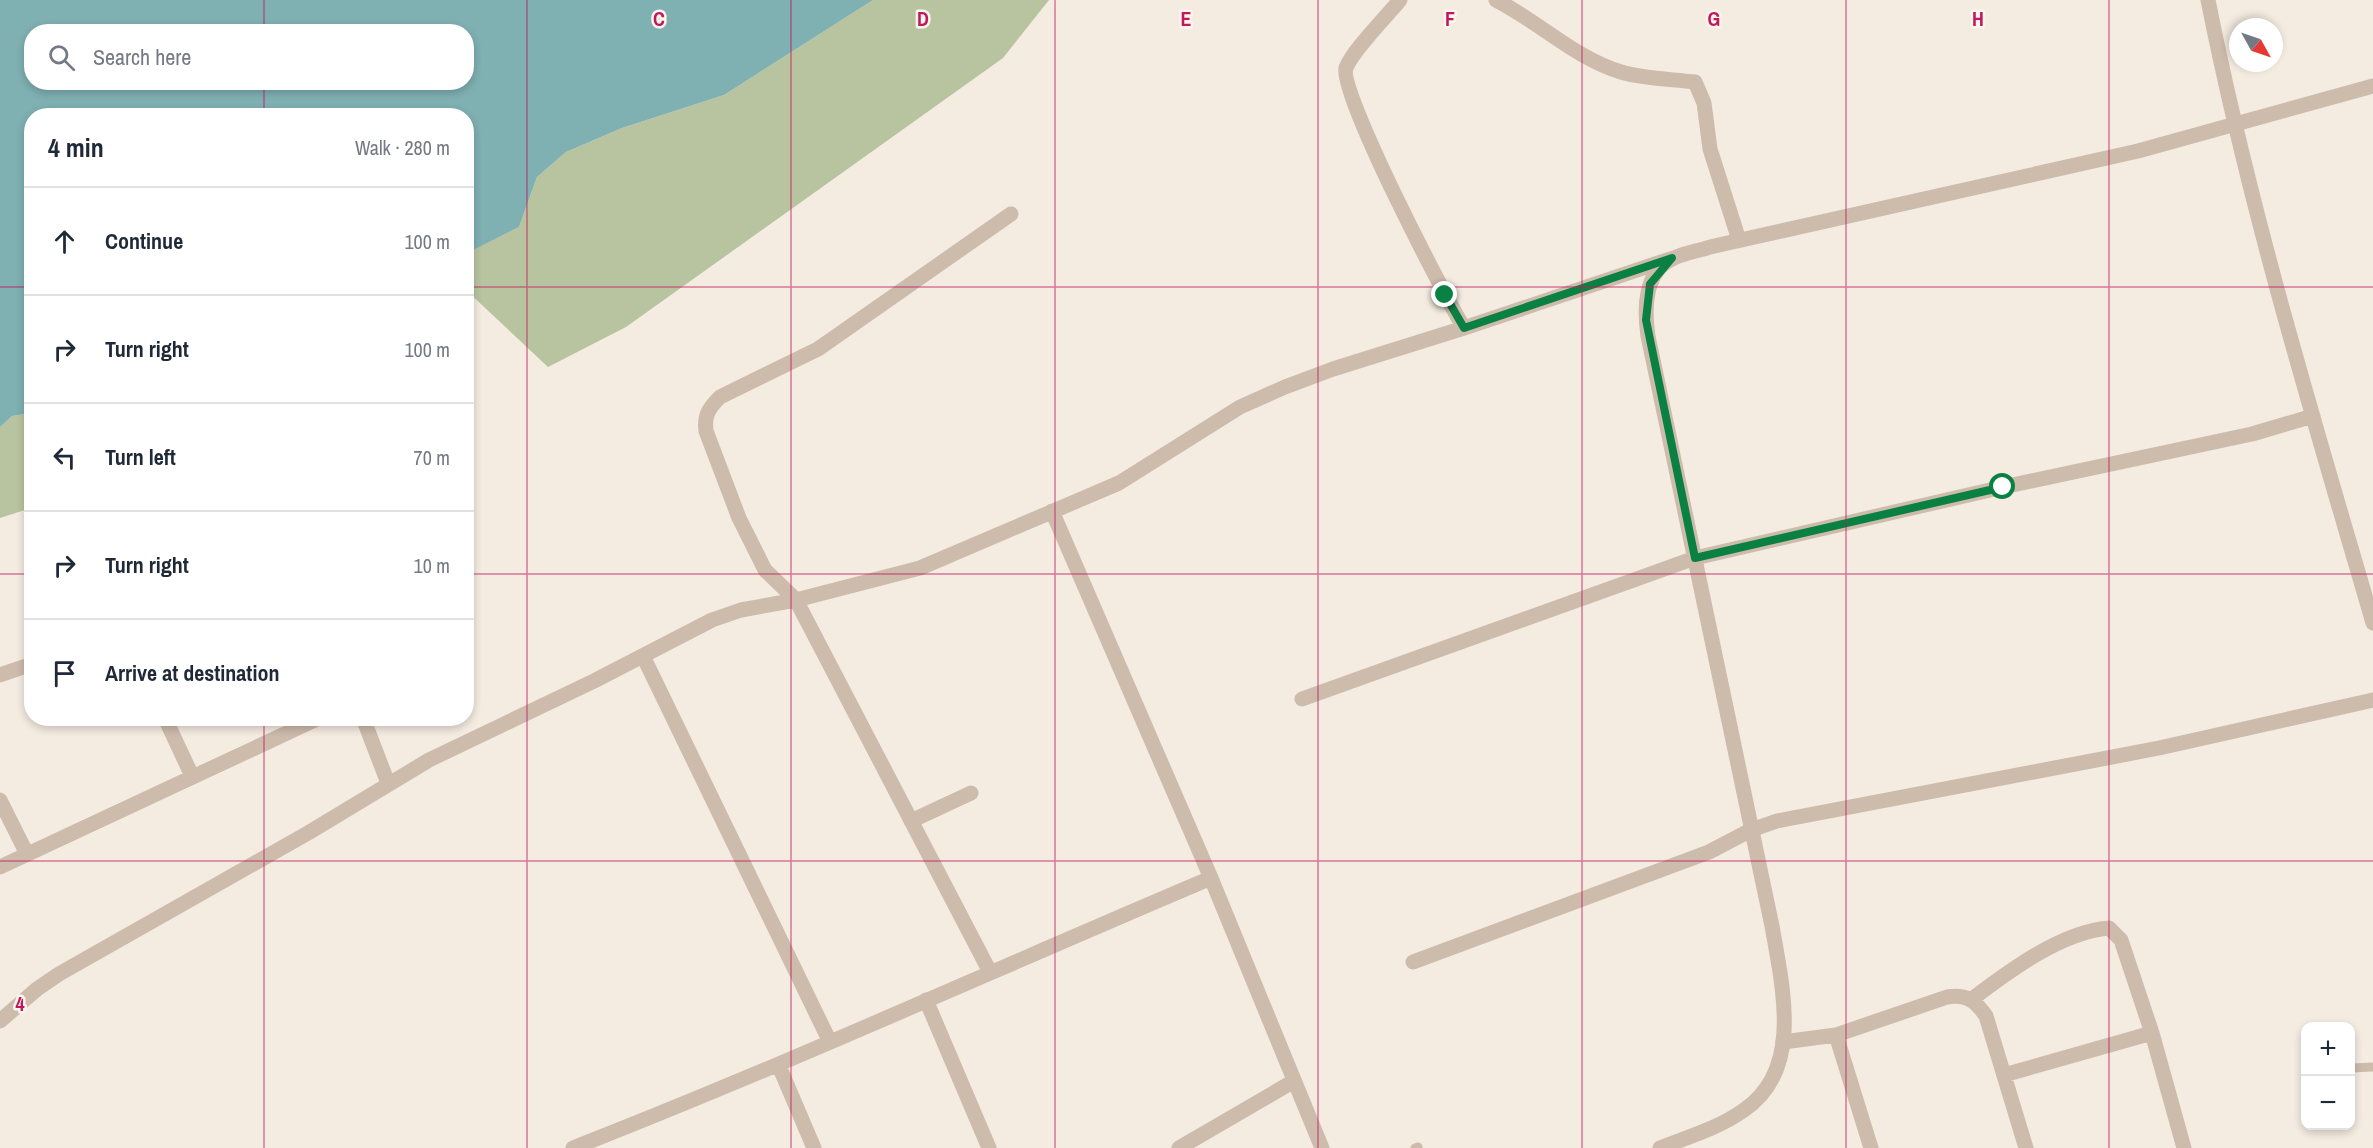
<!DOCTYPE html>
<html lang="en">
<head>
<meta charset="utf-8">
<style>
  :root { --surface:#fff; --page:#f6f6f7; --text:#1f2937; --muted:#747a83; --line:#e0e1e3 }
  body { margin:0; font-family:"Archivo Narrow",sans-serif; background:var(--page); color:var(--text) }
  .controls { position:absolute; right:18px; bottom:18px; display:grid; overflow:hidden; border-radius:12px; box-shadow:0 3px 9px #0003 }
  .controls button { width:54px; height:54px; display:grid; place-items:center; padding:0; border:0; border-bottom:2px solid var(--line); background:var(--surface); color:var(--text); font:30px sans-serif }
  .compass { position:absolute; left:2229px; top:18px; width:54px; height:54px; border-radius:50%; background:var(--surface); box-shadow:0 3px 9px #0003; rotate:130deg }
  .stop { position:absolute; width:18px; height:18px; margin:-14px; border:4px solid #0b8043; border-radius:50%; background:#fff }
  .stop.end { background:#0b8043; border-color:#fff; box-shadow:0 2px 6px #0008 }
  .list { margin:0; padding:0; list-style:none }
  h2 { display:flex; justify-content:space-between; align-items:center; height:78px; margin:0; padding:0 24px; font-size:26px }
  h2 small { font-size:20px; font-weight:400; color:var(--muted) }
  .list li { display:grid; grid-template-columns:39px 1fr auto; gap:18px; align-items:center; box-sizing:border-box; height:108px; padding:0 24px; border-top:2px solid var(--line) }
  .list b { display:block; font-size:22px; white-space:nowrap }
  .list em { font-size:20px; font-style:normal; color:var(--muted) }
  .icon { flex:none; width:33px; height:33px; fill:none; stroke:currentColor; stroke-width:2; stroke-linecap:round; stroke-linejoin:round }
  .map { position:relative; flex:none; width:2373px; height:1148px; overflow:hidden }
  .search { position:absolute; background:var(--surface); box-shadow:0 3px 9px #0003; left:24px; top:24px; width:450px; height:66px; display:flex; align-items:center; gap:15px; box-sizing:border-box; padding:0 21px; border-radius:24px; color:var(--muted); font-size:22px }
  .panel { position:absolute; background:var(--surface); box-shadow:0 3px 9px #0003; left:24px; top:108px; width:450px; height:618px; border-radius:24px }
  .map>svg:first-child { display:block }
  .green { fill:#b8c4a0 }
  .water { fill:#7fb0b2; fill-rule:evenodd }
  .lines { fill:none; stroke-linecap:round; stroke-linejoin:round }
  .service { stroke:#cdbbac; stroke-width:9 }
  .minor { stroke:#cdbbac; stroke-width:15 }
  .tertiary { stroke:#cdbbac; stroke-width:15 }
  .route { stroke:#0b8043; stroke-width:8 }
  .grid { fill:none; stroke:#c2185b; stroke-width:1.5; stroke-opacity:0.55 }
  .grid-label { font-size:20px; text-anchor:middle; font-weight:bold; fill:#c2185b; stroke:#fbf5ee; stroke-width:5; stroke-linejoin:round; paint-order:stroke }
</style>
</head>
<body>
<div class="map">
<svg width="2373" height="1148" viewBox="0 0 2373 1148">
  <rect width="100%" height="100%" fill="#f4ebe1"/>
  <path class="green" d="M873,0H1049L1003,58L626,327L548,367L467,291L466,253L519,227L537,177L566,152L622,128L724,95Z
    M31,413V508L0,518V427L12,416Z"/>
  <path class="water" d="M0,0H873L724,95L622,128L566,152L537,177L519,227L467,253L466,116H32L31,413L12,416L0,427ZM32,32H466V82H32Z"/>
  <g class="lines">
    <path class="service" d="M2352,1068L2373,1067
      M1415,1148L1418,1147"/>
    <path class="minor" d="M1400,0C1387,16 1352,51 1346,68C1338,91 1445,297 1464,328
      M1496,0C1539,22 1575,58 1621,72C1645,79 1670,79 1695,82L1704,103L1710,149L1739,240
      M2208,0C2250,211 2313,417 2373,623
      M1052,511L1211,878L1322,1148
      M643,656L830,1042
      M0,675L32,664
      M1302,699L1695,558L2003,487L2252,434L2313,416
      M165,718L192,776
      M363,718L388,783
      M0,800L27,854
      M911,821L971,793
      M0,867L319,718
      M1413,962L1709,852L1751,830L1777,821L2159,748L2373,700
      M990,972L796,600L765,570L739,518L706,431C704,415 709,408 720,397L818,349L1011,214
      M1972,999C2009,971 2061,932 2109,928L2121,940L2152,1033L2184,1148
      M926,1000L989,1148
      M0,1021L37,989L59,974L308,833L429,760L594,681L712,620L741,610L796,600L920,568L1119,483L1240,407L1285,387L1333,369L1464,328L1670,259
      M1836,1035L1871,1148
      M1783,1042L1836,1035L1947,997C1966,994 1975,1000 1986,1016L2026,1148
      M779,1066L814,1148
      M2004,1075L2152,1033
      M573,1148C788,1064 998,968 1211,878
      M1179,1148L1294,1081"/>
    <path class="tertiary" d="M1660,1148C1688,1137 1719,1128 1744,1110C1804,1070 1782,985 1772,926L1648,336C1644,309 1644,270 1674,258C1685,253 1698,251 1710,247L2138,151L2373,86"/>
  </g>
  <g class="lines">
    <path class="route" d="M1445,295L1464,328L1672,258L1650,284L1646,320L1695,558L2003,487"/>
  </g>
  <path class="grid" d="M264,0V32M527,0V1148M791,0V1148M1055,0V1148M1318,0V1148M1582,0V1148M1846,0V1148M2109,0V1148M264,82V116M0,287H32M466,287H2373M0,574H32M466,574H2373M264,718V1148M0,861H2373"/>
  <g class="grid-label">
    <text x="659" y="26">C</text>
    <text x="923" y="26">D</text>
    <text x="1186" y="26">E</text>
    <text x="1450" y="26">F</text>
    <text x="1714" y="26">G</text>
    <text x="1978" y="26">H</text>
    <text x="20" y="1011">4</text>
  </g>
</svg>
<div class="controls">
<button>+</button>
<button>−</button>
</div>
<svg class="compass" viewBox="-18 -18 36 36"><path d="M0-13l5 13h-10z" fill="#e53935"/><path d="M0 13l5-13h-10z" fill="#747a83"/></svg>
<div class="stop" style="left:2003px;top:487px"></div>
<div class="stop end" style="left:1445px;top:295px"></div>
<div class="search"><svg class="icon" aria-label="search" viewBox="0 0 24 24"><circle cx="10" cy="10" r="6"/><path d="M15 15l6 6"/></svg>Search here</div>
<section class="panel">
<h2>4 min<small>Walk · 280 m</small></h2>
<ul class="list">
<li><svg class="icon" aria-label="ahead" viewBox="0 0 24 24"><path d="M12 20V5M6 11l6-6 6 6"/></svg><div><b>Continue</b></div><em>100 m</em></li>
<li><svg class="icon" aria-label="right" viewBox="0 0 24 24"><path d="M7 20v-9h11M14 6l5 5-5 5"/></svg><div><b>Turn right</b></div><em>100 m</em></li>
<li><svg class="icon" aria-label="left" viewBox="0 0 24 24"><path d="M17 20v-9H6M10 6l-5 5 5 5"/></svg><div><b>Turn left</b></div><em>70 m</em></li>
<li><svg class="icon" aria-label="right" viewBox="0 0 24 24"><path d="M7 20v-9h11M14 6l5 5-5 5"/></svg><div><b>Turn right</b></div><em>10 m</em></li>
<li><svg class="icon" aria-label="arrive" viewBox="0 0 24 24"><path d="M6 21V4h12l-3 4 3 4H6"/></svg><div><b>Arrive at destination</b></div></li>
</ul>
</section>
</div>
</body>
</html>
